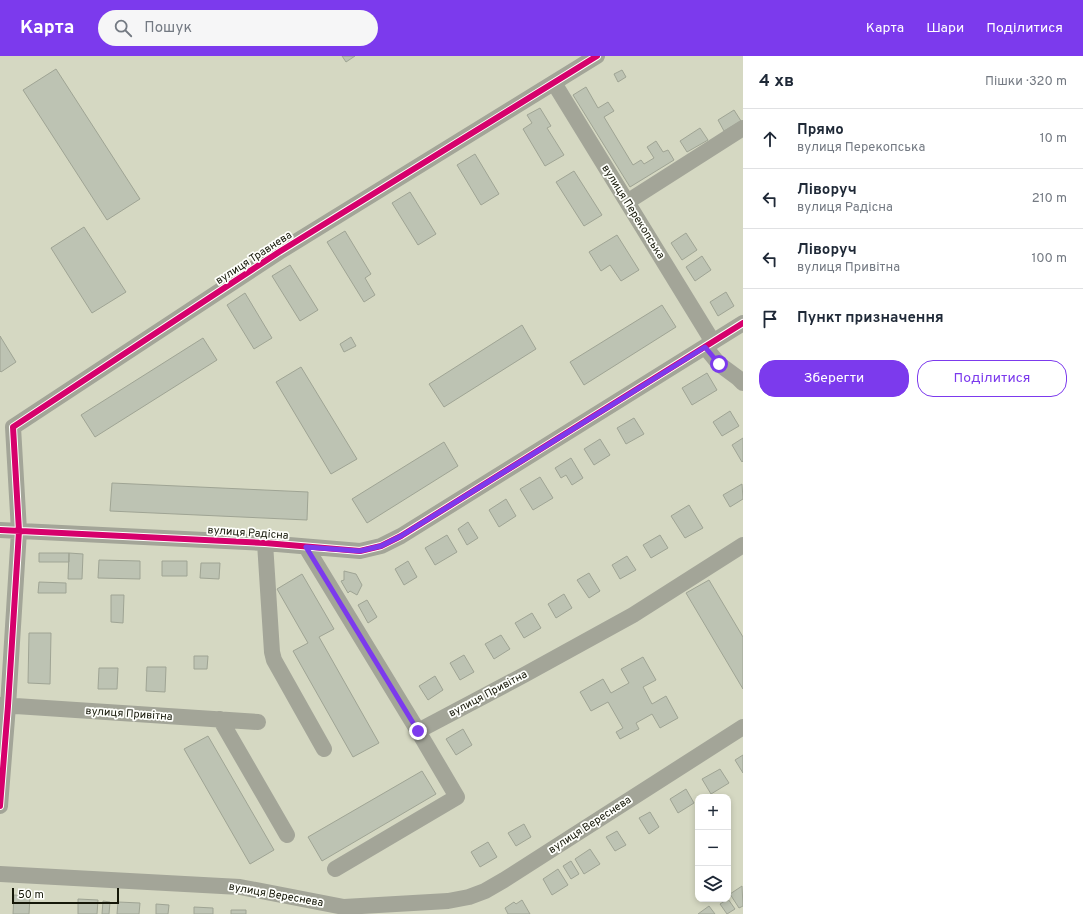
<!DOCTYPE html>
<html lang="uk">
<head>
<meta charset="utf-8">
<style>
  :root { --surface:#fff; --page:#f6f6f7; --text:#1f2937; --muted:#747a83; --line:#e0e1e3; --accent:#7c3aed }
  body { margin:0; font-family:Overpass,sans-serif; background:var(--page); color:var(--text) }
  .controls { position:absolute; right:12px; bottom:12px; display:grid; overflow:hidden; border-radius:8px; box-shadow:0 2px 6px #0003 }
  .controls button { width:36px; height:36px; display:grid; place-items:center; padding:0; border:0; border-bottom:1px solid var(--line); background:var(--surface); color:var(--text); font:20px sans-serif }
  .scale { position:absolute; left:12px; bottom:10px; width:107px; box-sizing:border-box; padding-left:4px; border:2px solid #151708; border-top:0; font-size:11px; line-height:14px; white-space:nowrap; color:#151708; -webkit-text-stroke:3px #fefffb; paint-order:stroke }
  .stop { position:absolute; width:12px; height:12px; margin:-9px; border:3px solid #7c3aed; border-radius:50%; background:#fff }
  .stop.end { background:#7c3aed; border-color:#fff; box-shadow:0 1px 4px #0008 }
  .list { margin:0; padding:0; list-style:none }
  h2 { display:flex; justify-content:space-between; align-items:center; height:52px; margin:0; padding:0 16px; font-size:17px }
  h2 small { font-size:13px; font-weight:400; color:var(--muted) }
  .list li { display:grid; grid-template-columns:26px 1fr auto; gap:12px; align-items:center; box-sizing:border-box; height:60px; padding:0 16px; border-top:1px solid var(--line) }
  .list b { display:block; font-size:15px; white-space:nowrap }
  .list p { margin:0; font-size:13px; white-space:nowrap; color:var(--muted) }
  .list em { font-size:13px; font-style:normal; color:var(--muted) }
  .actions { display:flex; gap:8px; padding:12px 16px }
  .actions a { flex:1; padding:9px 0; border:1px solid var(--accent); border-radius:16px; text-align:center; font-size:14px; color:var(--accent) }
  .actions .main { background:var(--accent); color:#fff }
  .icon { flex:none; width:22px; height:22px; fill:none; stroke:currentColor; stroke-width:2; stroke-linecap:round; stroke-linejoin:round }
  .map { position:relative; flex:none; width:743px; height:858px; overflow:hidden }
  header { display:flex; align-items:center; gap:24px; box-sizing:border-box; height:56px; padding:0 20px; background:var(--accent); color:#fff }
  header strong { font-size:19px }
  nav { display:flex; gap:22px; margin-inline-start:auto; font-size:14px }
  .search { width:280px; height:36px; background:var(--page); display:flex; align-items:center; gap:10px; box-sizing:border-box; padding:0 14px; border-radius:22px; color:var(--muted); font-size:15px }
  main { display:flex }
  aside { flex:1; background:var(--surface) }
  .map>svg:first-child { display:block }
  .building { fill:#bdc3b3; stroke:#9fa494 }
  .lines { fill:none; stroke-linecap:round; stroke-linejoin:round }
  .minor { stroke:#a3a598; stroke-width:16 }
  .cycleway-casing { stroke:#fefffb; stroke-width:8 }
  .cycleway { stroke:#d6006c; stroke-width:6 }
  .route { stroke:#7c3aed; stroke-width:5 }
  .labels { text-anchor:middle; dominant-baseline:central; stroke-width:3.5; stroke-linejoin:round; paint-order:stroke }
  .street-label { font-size:11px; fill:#151708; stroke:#fefffb }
</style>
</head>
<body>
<header>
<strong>Карта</strong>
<div class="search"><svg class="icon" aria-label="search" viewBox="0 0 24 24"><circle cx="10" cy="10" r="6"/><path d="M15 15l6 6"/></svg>Пошук</div>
<nav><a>Карта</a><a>Шари</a><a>Поділитися</a></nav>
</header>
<main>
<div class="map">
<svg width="743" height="858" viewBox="0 0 743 858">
  <rect width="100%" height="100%" fill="#d5d8c2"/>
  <path class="building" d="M342,0H355L346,6Z
    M56,13L140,143L107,164L23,34Z
    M622,14L626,21L618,26L614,18Z
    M586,31L598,52L608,46L614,55L604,61L633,109L641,104L644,108L654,102L647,91L656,85L663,96L668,94L674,104L630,131L573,39Z
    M540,52L551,70L547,72L564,99L545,110L523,73L532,67L527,59Z
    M734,54L741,65L724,75L718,64Z
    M700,72L708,84L687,96L680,85Z
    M475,98L499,138L481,149L457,109Z
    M574,115L602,159L584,170L556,126Z
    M410,136L436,178L418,189L392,147Z
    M84,171L126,236L92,257L51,192Z
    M345,175L371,218L365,222L375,239L364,246L327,186Z
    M686,177L697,194L682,204L671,187Z
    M617,179L639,214L621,225L610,209L601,215L589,196Z
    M702,200L711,214L695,225L686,211Z
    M290,209L318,254L300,265L272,220Z
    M726,236L734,250L718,260L710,246Z
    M245,237L272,282L254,293L227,249Z
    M662,249L676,271L584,329L570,306Z
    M522,269L536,293L444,351L429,328Z
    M0,280L16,306L1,316L0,315Z
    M351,281L356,290L344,296L340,288Z
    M203,282L217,304L95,381L81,359Z
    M301,311L357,403L331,418L276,326Z
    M707,317L717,334L692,349L682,332Z
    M730,355L739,370L722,380L713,366Z
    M634,362L644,378L626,388L617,372Z
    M743,382V405L742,406L732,389Z
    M600,383L610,399L594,409L584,393Z
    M444,386L458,410L367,467L352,443Z
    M571,402L583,422L572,429L566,419L561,422L555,412Z
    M540,421L553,442L533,454L520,433Z
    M112,427L308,436L307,464L110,455Z
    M742,428L743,443L730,451L723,439Z
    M506,443L516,460L499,471L489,454Z
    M689,449L703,472L685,482L671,460Z
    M468,466L478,482L467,489L458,473Z
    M447,479L457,496L435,509L425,492Z
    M660,479L668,492L651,502L643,489Z
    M39,497H69V506H39Z
    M69,497L83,498L82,523H68Z
    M627,500L636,514L620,523L612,509Z
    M99,504L140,505V523L98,522Z
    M162,505H187V520H162Z
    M408,505L417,521L404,529L395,513Z
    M201,507H220L219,523L200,522Z
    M344,515L356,518L362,529L357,539L350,535L348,537L341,525L344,524Z
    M589,517L600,535L589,542L577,524Z
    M302,518L334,573L319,581L379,687L353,701L293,595L308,587L277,533Z
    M709,524L743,581V633L686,537Z
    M39,526L66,527V537H38Z
    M564,538L572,552L556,562L548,548Z
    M111,539H124L123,567L111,566Z
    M367,544L377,561L368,567L358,549Z
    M532,557L541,572L524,582L515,567Z
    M29,577H51L50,628L28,627Z
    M501,579L510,593L494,603L485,588Z
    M464,599L474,616L460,624L450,607Z
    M194,600H208L207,613H194Z
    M643,601L656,624L643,631L652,648L666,640L678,662L660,672L652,658L636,667L639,673L620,683L616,676L623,672L608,646L591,655L580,636L603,623L611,637L629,627L621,613Z
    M147,611H166L165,636L146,635Z
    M99,612H118L117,633H98Z
    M435,620L443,634L428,644L419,630Z
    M463,673L472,689L456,699L446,683Z
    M208,680L274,794L250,808L184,693Z
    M743,699V717L735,704Z
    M720,713L729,727L711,738L702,723Z
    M422,715L436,738L322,805L308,781Z
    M686,733L694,747L678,757L670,743Z
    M650,756L659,771L649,778L639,762Z
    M524,768L531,781L516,790L508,777Z
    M617,775L626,789L615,795L606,781Z
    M488,786L497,801L480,811L471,796Z
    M590,793L600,808L584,818L575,803Z
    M571,805L579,818L571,823L563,810Z
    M558,813L568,829L552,839L543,823Z
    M742,830L743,850L739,852L730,838Z
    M14,839L30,840L29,858H13Z
    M78,843L98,844L97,858H78Z
    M728,843L735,853L727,858L720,848Z
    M522,844L530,858H508L505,852L514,846L516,848Z
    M103,845L110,846L109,858H102Z
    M118,846L140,847L139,858H117Z
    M156,848L169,849L168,858H156Z
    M709,850L715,858H698Z
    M194,851L213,852V858H194Z
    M231,854H246V858H231Z"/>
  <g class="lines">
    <path class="minor" d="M554,27L713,286
      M627,146L743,72
      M705,291L719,308L738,322L743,327
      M0,474L265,487L360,495L381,490L401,480L743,267
      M265,487L272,596L274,604L324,693
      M306,491L418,675L524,619L633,559L743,489
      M0,649L258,666
      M220,663L287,779
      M0,750L8,650L19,475L13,371L279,196L597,0
      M335,813L457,741L418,675
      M0,818L240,831L344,851L448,845L469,841L485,835L504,824L743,671"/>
    <defs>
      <path id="cycleway" d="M0,474L265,487L360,495L381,490L401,480L743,267
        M0,750L8,650L19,475L13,371L279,196L597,0"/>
    </defs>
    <use href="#cycleway" class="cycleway-casing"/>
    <use href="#cycleway" class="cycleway"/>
  </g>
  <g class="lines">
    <path class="route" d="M418,675L306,491L360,495L381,490L401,480L705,291L719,308"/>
  </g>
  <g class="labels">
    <g class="street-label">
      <text transform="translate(633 156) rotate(58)">вулиця Перекопська</text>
      <text transform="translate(254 202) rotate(-33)">вулиця Травнева</text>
      <text transform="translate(248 477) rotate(4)">вулиця Радісна</text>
      <text transform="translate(488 638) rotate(-28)">вулиця Привітна</text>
      <text transform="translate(129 658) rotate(4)">вулиця Привітна</text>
      <text transform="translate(590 769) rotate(-33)">вулиця Вереснева</text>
      <text transform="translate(276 839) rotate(10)">вулиця Вереснева</text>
    </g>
  </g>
</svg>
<div class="controls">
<button>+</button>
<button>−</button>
<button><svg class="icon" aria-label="layers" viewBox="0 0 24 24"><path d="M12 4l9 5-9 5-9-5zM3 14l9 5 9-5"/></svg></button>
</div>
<div class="scale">50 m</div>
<div class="stop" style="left:719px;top:308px"></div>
<div class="stop end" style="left:418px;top:675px"></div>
</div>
<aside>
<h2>4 хв<small>Пішки · 320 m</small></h2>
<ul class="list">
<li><svg class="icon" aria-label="ahead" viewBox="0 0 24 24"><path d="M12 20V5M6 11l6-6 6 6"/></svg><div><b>Прямо</b><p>вулиця Перекопська</p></div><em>10 m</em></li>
<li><svg class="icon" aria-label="left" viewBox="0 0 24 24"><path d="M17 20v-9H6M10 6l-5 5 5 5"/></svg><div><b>Ліворуч</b><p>вулиця Радісна</p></div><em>210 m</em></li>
<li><svg class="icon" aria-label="left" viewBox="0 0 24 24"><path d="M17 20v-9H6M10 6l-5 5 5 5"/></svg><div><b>Ліворуч</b><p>вулиця Привітна</p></div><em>100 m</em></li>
<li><svg class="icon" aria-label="arrive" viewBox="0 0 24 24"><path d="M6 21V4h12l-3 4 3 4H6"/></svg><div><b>Пункт призначення</b></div></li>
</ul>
<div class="actions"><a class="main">Зберегти</a><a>Поділитися</a></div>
</aside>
</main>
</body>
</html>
